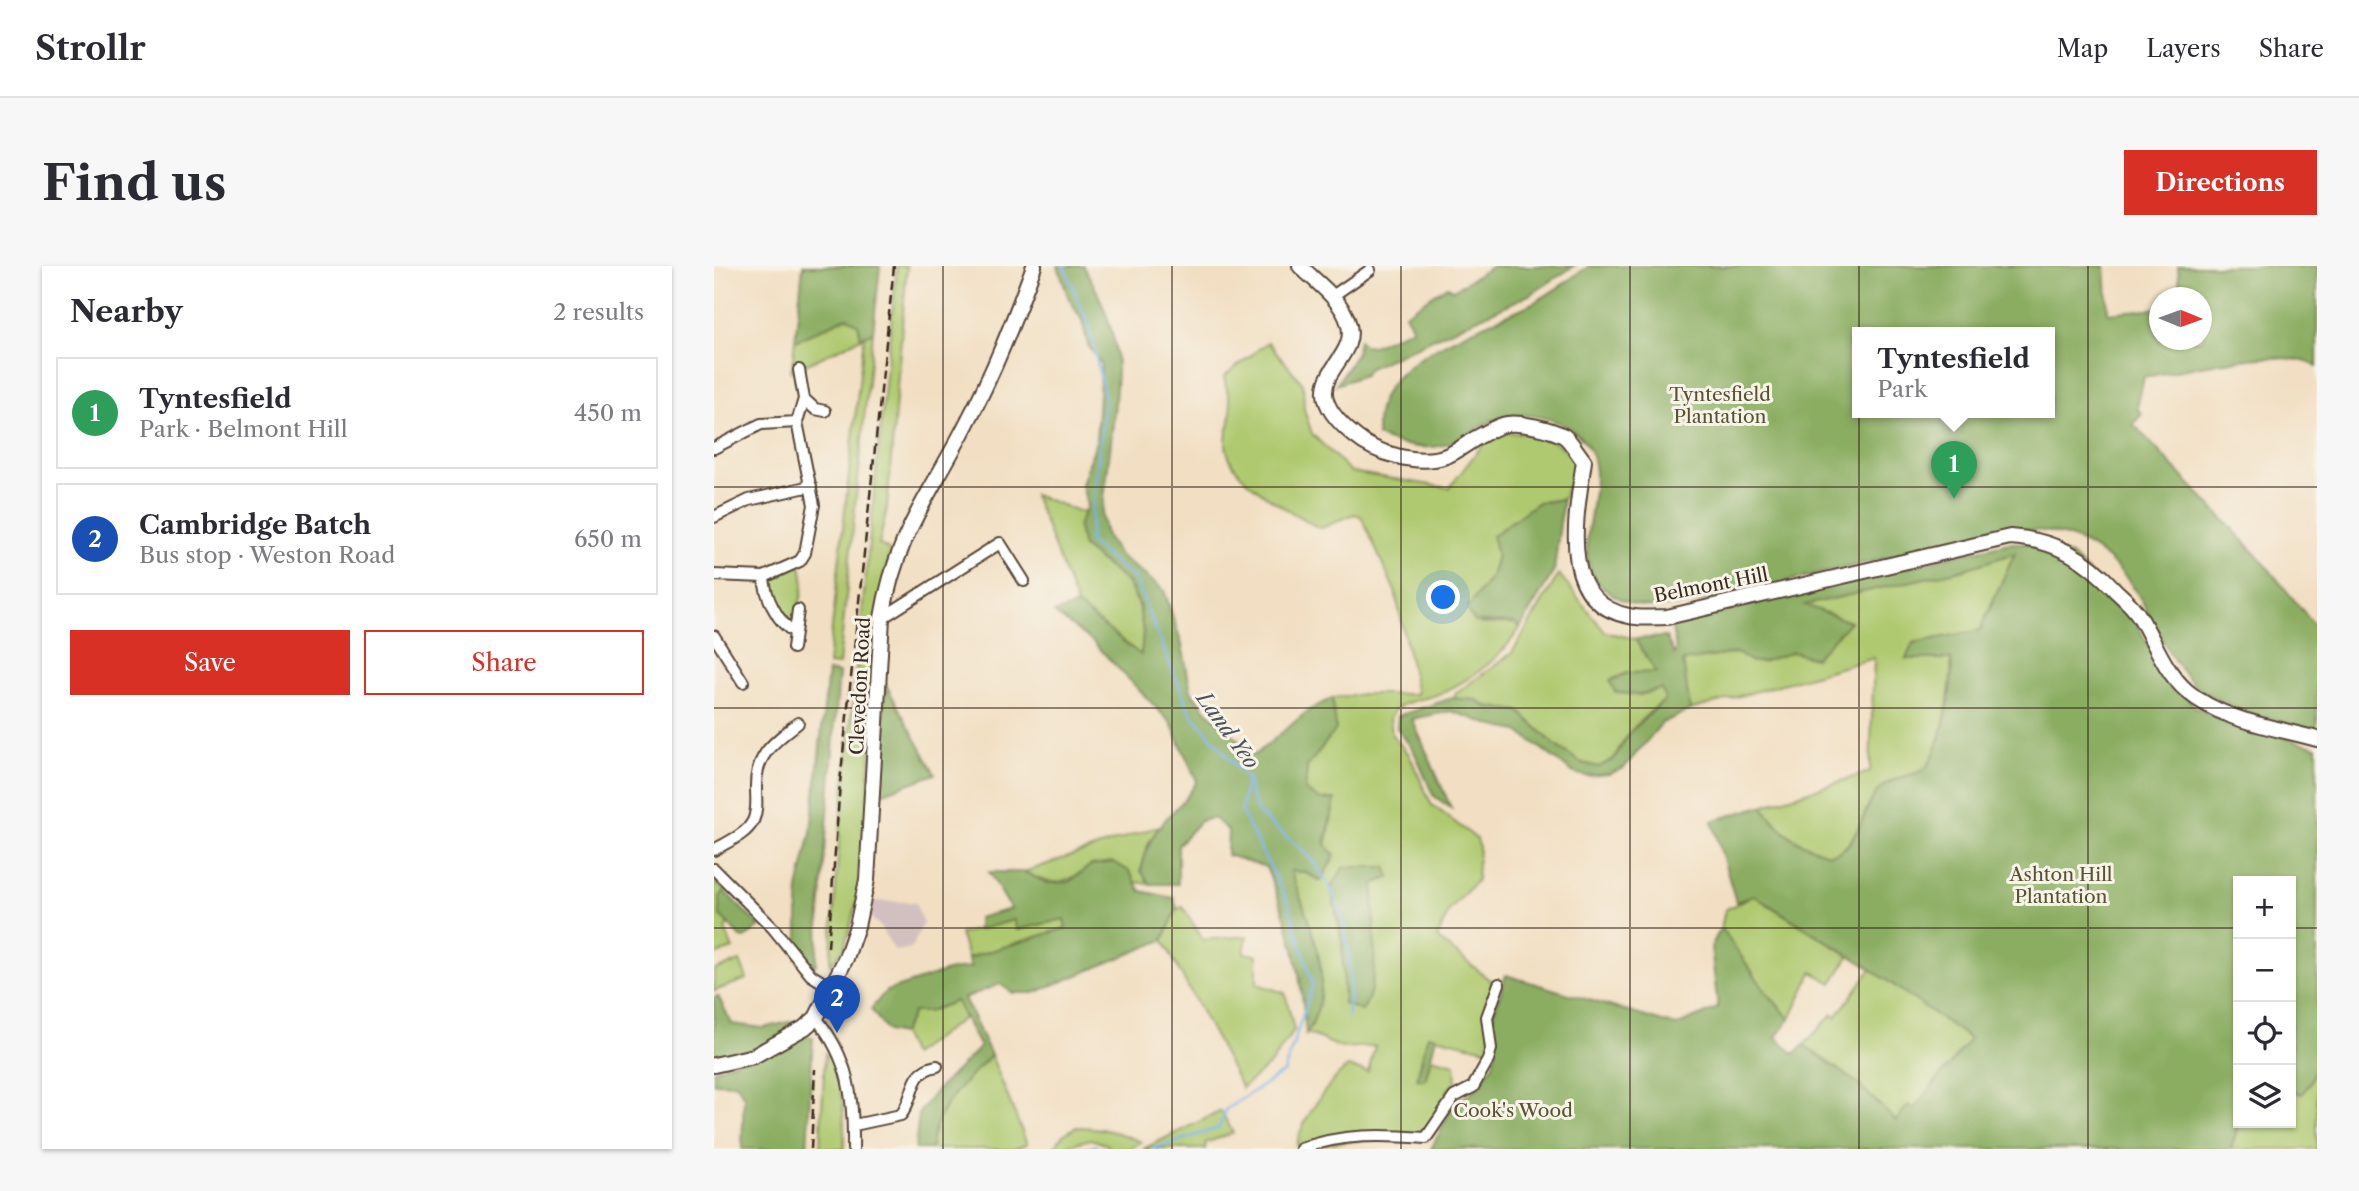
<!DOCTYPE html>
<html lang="en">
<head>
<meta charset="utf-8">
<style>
  :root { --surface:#fff; --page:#f7f7f7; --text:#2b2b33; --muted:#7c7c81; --line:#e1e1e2; --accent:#d93025 }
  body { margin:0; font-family:"Libre Caslon Text",serif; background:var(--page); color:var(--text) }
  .controls { position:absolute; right:21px; bottom:21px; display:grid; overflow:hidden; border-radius:0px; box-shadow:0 2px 5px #0004 }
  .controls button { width:63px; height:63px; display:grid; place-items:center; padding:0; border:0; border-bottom:2px solid var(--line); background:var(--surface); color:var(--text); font:35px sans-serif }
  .compass { position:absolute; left:1435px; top:21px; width:63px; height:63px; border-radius:50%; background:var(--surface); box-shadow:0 2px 5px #0004; rotate:91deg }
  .you { position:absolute; left:730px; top:332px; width:24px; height:24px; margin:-18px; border:5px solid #fff; border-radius:50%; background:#1a73e8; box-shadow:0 0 0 10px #1a73e833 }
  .badge { display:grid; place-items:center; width:46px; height:46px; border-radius:50%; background:var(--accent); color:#fff; font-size:23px; font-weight:700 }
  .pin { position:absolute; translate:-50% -58px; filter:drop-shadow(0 2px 4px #0008) }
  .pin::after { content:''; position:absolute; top:37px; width:24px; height:21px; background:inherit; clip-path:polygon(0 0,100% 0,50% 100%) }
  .popup { position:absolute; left:1138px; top:61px; width:203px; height:91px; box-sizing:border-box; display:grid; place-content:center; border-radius:0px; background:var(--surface); filter:drop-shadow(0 2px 5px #0005); font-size:23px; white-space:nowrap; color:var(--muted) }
  .popup b { font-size:26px; color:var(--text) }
  .popup::after { content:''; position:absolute; left:50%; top:100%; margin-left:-14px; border:14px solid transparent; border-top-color:var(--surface) }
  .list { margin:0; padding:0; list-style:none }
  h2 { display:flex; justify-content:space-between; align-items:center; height:91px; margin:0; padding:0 28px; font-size:30px }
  h2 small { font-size:23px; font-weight:400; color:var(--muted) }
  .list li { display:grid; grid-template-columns:46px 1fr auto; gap:21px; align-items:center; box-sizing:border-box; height:112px; margin:0 14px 14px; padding:0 14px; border:2px solid var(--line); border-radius:0px }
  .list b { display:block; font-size:26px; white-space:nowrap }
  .list p { margin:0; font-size:23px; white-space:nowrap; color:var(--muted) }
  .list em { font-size:23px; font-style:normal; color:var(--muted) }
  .actions { display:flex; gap:14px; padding:21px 28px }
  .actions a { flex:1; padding:16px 0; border:2px solid var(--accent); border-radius:0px; text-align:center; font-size:24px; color:var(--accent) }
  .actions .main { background:var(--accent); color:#fff }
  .icon { flex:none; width:38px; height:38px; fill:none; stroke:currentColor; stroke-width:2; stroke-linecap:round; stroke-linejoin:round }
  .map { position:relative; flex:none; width:1603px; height:883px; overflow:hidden; border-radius:0px }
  header { display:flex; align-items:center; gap:42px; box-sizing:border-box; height:98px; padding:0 35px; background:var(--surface); border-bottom:2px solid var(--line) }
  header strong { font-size:33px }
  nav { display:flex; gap:38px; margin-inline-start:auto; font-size:24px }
  .intro { display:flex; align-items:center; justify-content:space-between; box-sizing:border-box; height:168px; padding:0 42px }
  h1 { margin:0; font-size:49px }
  .button { padding:18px 32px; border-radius:0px; background:var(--accent); color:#fff; font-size:24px; font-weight:700 }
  main { display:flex; gap:42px; padding:0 42px }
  aside { flex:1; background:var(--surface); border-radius:0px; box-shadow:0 2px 5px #0004 }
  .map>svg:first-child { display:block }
  .industrial { fill:#d2bfc0 }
  .green { fill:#afc96f; stroke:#757a46; stroke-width:2; fill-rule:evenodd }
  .forest { fill:#8bad62; stroke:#636c40; stroke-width:2; fill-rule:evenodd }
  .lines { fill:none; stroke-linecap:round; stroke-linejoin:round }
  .stream { stroke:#76aee6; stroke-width:2.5 }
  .minor-casing { stroke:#564537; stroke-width:14 }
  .major-casing { stroke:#564537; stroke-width:18 }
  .minor { stroke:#fff; stroke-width:10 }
  .major { stroke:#fff; stroke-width:14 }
  .rail { stroke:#3b2a1e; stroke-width:2.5; stroke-dasharray:10 5; stroke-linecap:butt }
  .grid { fill:none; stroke:#3b2a1e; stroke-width:2; stroke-opacity:0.55 }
  .labels { text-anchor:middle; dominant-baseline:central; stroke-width:6; stroke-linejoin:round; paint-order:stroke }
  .park-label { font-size:19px; fill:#585232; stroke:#f7f3e8 }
  .street-label { font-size:19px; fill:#3b2a1e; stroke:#f7f3e8 }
  .water-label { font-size:21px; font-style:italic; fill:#4d525a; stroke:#f7f3e8 }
</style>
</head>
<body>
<header>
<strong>Strollr</strong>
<nav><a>Map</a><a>Layers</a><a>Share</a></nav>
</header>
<div class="intro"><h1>Find us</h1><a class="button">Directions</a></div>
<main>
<aside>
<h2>Nearby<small>2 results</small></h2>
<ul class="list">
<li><span class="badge" style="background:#2e9e5b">1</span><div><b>Tyntesfield</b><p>Park · Belmont Hill</p></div><em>450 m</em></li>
<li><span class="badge" style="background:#1a4fb4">2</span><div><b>Cambridge Batch</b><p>Bus stop · Weston Road</p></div><em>650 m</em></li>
</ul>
<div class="actions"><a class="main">Save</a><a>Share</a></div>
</aside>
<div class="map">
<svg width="1603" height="883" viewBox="0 0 1603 883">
  <rect width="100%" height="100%" fill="#f7f3e8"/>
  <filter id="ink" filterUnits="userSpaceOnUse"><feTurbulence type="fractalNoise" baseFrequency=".0143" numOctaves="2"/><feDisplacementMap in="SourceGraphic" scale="14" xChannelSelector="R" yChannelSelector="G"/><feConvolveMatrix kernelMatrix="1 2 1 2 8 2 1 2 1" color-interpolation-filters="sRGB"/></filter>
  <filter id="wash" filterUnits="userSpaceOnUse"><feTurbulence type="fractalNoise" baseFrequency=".00686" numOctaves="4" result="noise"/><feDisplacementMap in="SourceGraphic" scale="28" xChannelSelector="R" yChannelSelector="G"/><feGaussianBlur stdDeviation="1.57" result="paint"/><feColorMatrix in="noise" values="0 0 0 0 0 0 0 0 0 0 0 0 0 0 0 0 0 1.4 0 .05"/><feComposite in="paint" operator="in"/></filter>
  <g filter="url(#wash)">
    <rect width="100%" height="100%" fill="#f2dfc3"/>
    <path class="industrial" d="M154,635L201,636L209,657L198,682L181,685L165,659L152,647Z"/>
    <path class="green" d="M183,0H193L173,242L165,278L176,285L166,337L148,616L130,683L116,698L126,565Z
      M133,51L144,58L147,72L77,106L81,75Z
      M159,66L125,399L114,398L150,71Z
      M554,76L589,118L590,143L598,168L637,206L735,222L777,168C816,165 836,166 864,195L863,217L854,220L849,233L823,237L779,270L783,289L777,311L754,341L767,358L802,357L806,362C787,392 760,412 727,427C709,436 686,431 676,452L678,469L695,488L717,538L763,573L765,581L763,614L735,645L723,672L782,719L775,784L714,769L703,812L711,814L717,792L741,798L742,817L733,824L735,830L711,869L583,880C584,859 617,812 634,801L654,806L661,780L628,782L593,767L599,757L577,605L590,606L606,614L621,533L607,534L591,525L593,501L622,463L618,432L649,428H703L681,325L647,250L640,248L608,262L603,261C575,244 511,214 512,175C512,166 517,157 517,148C518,136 512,123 510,111ZM630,601H672L676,611L660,618L658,658L630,738L628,674L617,622Z
      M320,229L370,247L364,260L369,281L414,317L425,339L429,366L427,390L363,339Z
      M1301,286L1266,364L1193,393H1237C1239,414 1228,492 1209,504C1196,513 1178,509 1166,523C1151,539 1148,562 1134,578C1108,609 1063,560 1048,540L1156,506L1160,392L976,444L968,395L1023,387L1038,396L1079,386L1101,392L1090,339L1251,303Z
      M85,299C95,310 86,350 74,356L56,324V314Z
      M845,308L891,366L921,373L943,407H913L897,414L901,426L925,429L948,422L952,434C931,447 909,471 900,493L885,501L868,497L842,480L805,445L771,440L763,434L741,433V428L798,387Z
      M445,560L434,578L427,604L436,618L421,616L415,605L377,599C349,620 342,621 310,606Z
      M0,615L10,625L6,631V648L15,658L11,662L19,683L0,689Z
      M1039,629L1135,690L1118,717L1098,706L1076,753L1053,727L1007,662L1011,644Z
      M469,641L489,674L533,670L530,687L543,689V718L571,727L580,764L557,797L528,822L449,674L463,643Z
      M350,653L352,662L254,692L246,668L300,654L303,664Z
      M26,695L33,713L0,725V704Z
      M1157,703L1256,773L1200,843L1182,856L1144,818L1090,779L1118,748L1122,751Z
      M242,735L250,752L198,789L188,768L199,746H213Z
      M111,787C129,800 131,861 130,883H106Z
      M277,789L313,878L300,883H217C219,842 250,818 277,789Z
      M1603,795V883H1517L1525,857H1577V824L1588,828L1598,813Z
      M507,845L519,867L491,877L492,883H429Z
      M362,861C386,861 406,866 427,876L416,883H394V879L377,873L339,883L349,869Z"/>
    <path class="forest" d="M89,0H166L159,66L147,72L144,58L133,51L81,75Z
      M344,0H369C386,27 403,69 403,101C402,151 393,202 388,251L392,270L405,289L450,324L468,379L477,425L493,445L541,489L595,444L618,432L622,463L593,501L591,524L607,534L621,533L611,578L621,589L607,615L590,606L577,605C595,659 626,715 592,769C587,704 578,661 552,601L513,589L514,564L499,552L486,555L464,579V618H436L427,605C431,589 434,576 444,563C457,544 470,539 483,515L457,457L378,375L340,347L363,339L427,389L429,366L425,339L414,317L369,281L364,260L373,240L368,218L382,176L387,98L374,79L368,54L355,33Z
      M779,0H860L817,28L655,102L650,109L622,119L642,88L645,74L649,79L659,80L699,62L691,48L733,20L739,24Z
      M875,0H1391L1394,47L1445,42L1446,74H1488V32L1466,31L1464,0H1603V100C1561,79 1475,104 1430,111L1423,142L1428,148L1419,158L1545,291L1603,362V464C1568,456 1505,442 1479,417C1453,392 1442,357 1423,327C1392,277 1343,258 1286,265L981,337C952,342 925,346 899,329C837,291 912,212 864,169C843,150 804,143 778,155C761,163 744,176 725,180C704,184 682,178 663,170C663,157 663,144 669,132C689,86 774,59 817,38C837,28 856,13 875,0ZM1144,67H1336V147H1144Z
      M849,233L840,305L806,362L801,357L761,356L754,346V341L777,311L783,289L778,270L823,237Z
      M1295,277H1311L1357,289L1417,347L1450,408L1481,441L1508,454L1603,481V795L1598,813L1588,828L1577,824V615H1524L1525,857L1517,883H717L739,840L765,820L779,798L782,784L777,757L792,709L962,760L1004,742L997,681L1007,662L1053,727L1076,753L1062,771L1080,788L1090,779L1144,818L1182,855L1194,839L1200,843L1256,773L1151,699L1039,629L1022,636L998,555L1048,540C1070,569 1080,576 1114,588C1147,587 1147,537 1168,521C1182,510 1195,511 1209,504C1228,487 1240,418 1237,393H1192L1199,377L1266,364L1301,287L1251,303L1091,339L1136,356L1101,392L1079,386L1048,396H1038L1023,387L969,395L976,444L948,457L910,502L895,508L872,510L860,507L804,465L780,460L737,445L698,453L737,542L719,529L700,485L683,462L684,450L738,432L763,434L771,440L805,445L842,480L868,497L885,501L900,493L917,465L951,434L948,423L925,429L901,426L896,415L913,407L942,406L921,373L952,371L960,388L962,383L957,356Z
      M114,405L125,407L102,699L94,696L84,681V623L97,566Z
      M172,419L221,508L167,528Z
      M399,596L415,605L427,625L460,632L463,643L449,674L320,727H299L286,718L250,732L277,789C250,818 219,842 217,883H201L205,847L220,827L266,781L242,735L213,746H199L188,768L173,765L157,743L172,725L233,705L257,701L254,692L352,662L350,653L303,664L300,654L264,664V652L297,643L275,606H310L333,617L355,616L377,599Z
      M630,601H672L676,611L660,618C657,657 669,714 648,745L630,738L628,674L617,622Z
      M10,625L46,661L31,672L26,671L6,649V631Z
      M4,730L18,758L49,762L80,755L82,760L44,782L0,792V731Z
      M89,769L99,771L93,883H28L30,831L23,818L0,817V804Z
      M714,769L722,771L711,814L703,813Z"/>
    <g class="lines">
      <path class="stream" d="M350,0L375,60L391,133L375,276L421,313L476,446L533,513L527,545L573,634L599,718L570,806L512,843L505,862L439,883
        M534,513C536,522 538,536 543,544C549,554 580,576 591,587C633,630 641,693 633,751
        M371,883L382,880L384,883"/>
    </g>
  </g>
  <g filter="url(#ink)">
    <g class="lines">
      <defs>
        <path id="minor" d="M617,31L656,4
          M90,133L101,143L111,145
          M0,182L47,158L83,156L90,133L85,104
          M0,251L35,234L97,220
          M0,309L50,311L86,295L91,287L100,239L83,156
          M50,311C51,330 64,358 81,366
          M168,352L286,277L310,315
          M0,370L29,416
          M79,382L84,344
          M0,584C13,576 32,569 39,555C44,544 42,533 42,522C41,489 60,476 84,457
          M0,603L59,662L97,709L116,721
          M102,752C135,792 140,832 139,883
          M140,859L187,849C202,830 194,805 223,800
          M587,883C627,867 670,869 712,872L740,831L759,821L774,794L777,783L773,751L785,718"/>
        <path id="major" d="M586,0C602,16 627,33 634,56C649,98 570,113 641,170C662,188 705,200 732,190C743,186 753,177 764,171C772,167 784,159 793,158C808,156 836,163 850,170C857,175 864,188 870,195C863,246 842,336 915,350C927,353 941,351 953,351L1296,271C1341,274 1372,292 1402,325C1411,333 1421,342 1427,353C1441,377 1451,406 1473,425C1508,455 1560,461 1603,473
          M0,799L40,790L90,762L102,752L132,692L143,660L153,614L168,352C182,267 216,230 253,157C280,106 300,54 320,0"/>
      </defs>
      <use href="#minor" class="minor-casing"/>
      <use href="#major" class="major-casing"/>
      <use href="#minor" class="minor"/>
      <use href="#major" class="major"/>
      <path class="rail" d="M114,681L126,517L180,0
        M97,883L101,803"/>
    </g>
  </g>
  <path class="grid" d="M229,0V883M458,0V883M687,0V883M916,0V883M1145,0V883M1374,0V883M0,221H1603M0,442H1603M0,662H1524M1577,662H1603"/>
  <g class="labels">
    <g class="park-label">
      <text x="1006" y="128">Tyntesfield<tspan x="1006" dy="22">Plantation</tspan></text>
      <text x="1347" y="608">Ashton Hill<tspan x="1347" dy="22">Plantation</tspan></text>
      <text x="799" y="844">Cook's Wood</text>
    </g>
    <g class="street-label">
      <text transform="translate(997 319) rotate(-11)">Belmont Hill</text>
      <text transform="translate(146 420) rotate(-87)">Clevedon Road</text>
    </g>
    <g class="water-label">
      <text transform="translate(514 464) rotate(54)">Land Yeo</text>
    </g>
  </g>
</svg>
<div class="controls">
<button>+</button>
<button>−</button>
<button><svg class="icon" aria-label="locate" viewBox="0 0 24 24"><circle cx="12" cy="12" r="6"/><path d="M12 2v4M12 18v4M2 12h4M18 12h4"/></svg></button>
<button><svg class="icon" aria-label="layers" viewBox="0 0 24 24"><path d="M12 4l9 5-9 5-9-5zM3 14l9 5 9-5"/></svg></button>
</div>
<svg class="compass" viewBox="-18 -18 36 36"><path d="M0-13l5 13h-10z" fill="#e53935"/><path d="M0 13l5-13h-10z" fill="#7c7c81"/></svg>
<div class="you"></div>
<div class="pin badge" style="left:1240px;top:233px;background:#2e9e5b">1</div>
<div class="popup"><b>Tyntesfield</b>Park</div>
<div class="pin badge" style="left:123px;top:767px;background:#1a4fb4">2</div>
</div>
</main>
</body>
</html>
